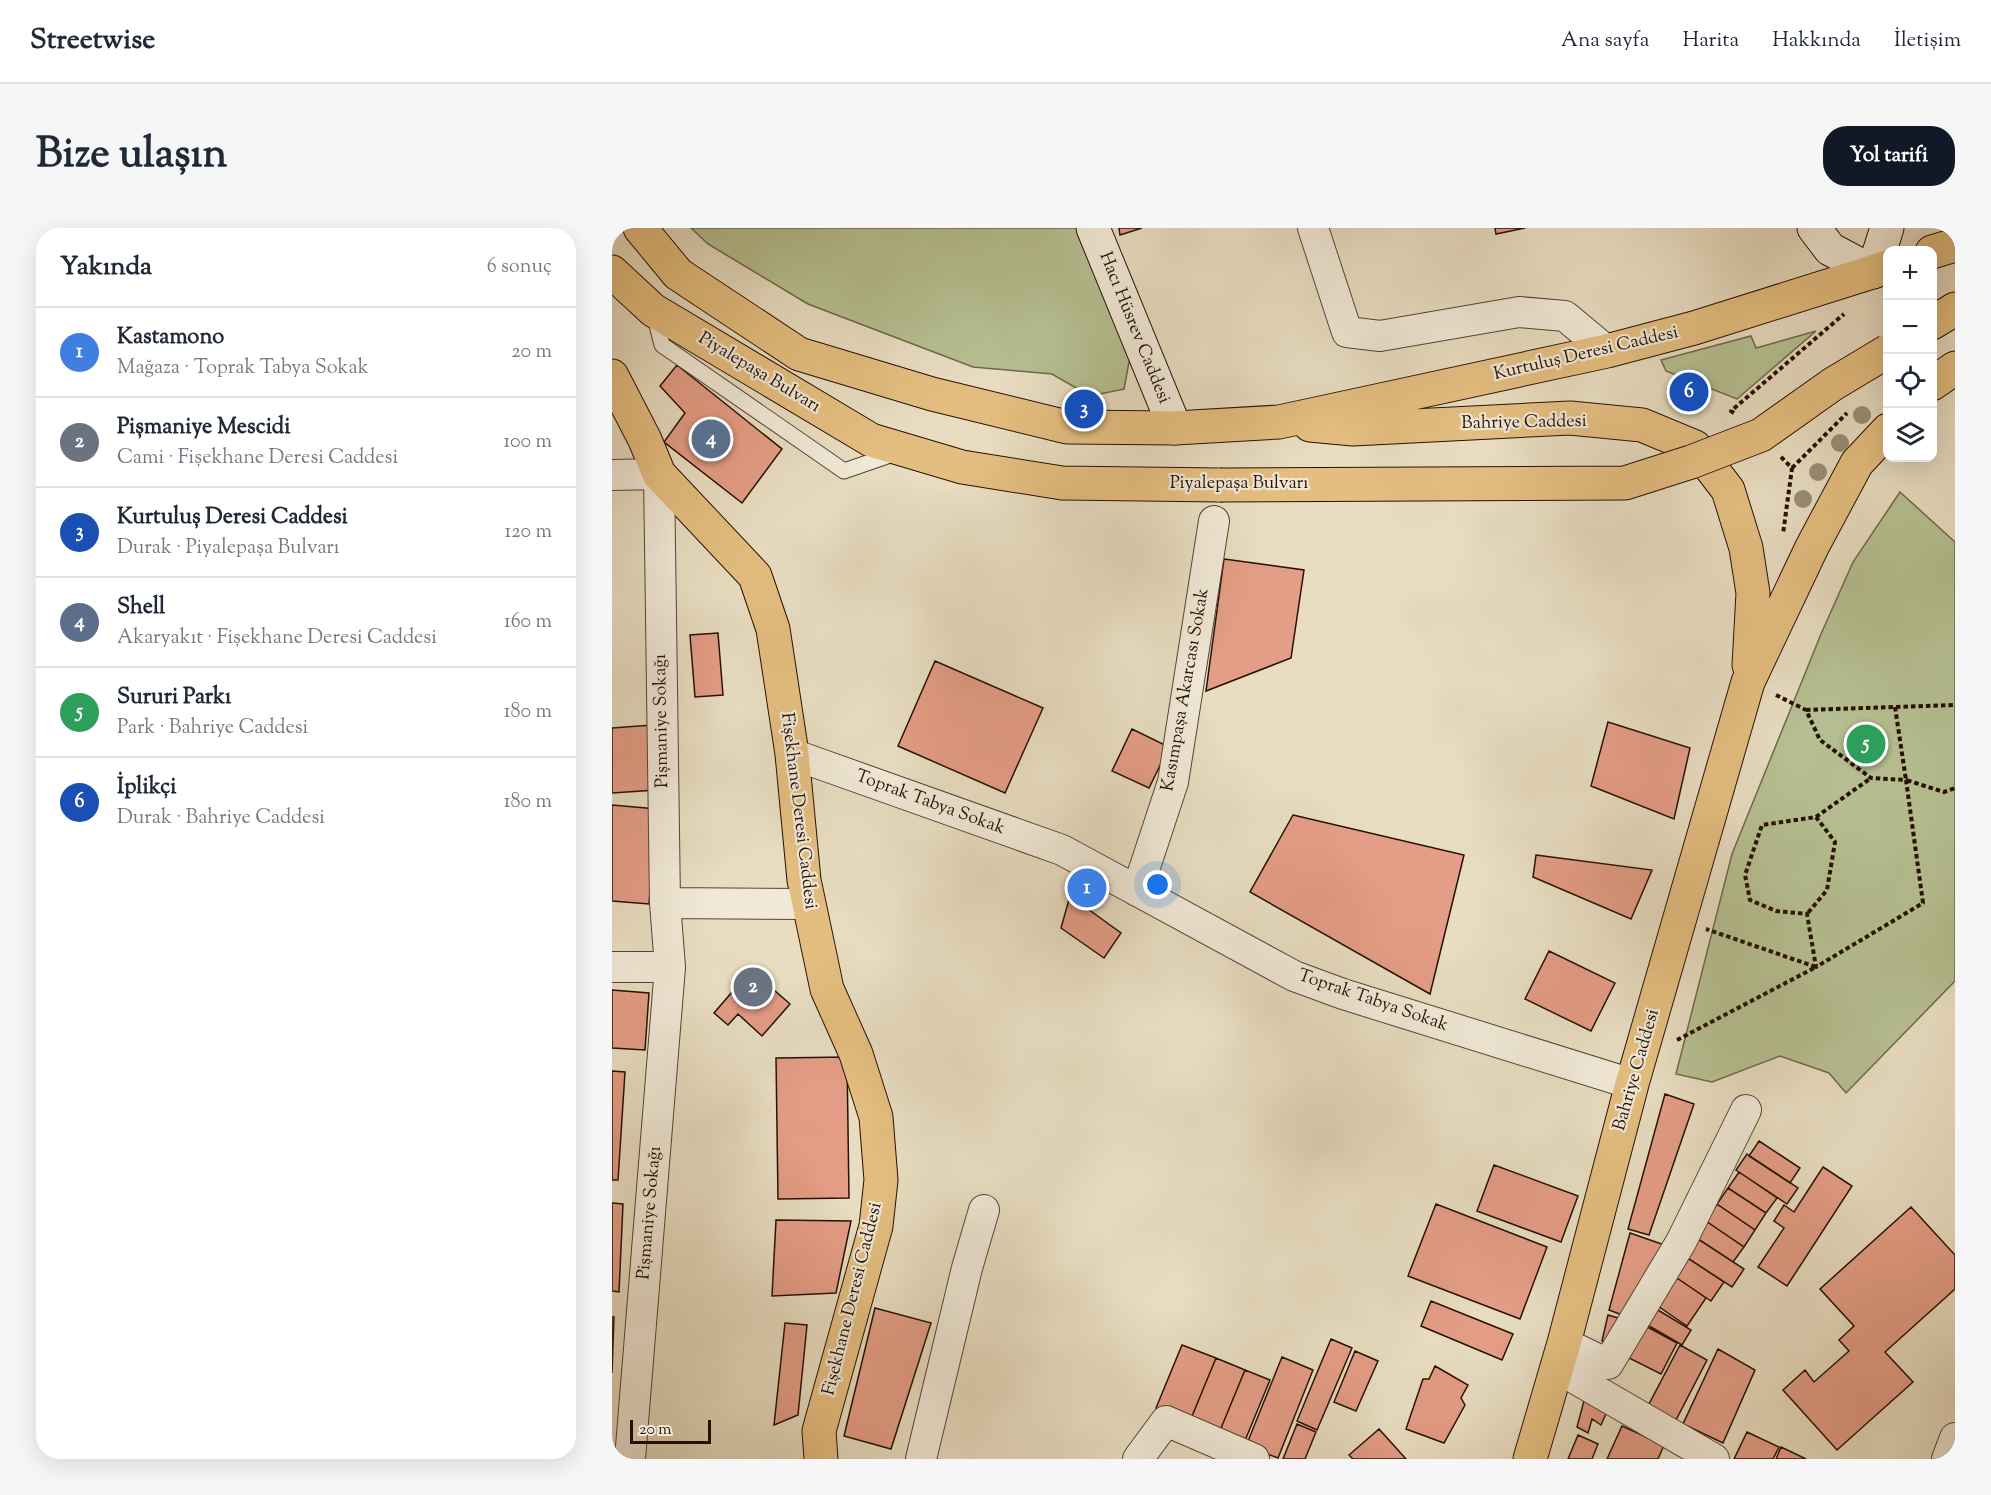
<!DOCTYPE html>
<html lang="tr">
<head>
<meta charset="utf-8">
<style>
  :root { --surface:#fff; --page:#f6f6f7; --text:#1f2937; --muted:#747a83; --line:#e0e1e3; --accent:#111827 }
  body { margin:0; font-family:"Sorts Mill Goudy",serif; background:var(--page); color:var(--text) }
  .controls { position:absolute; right:18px; top:18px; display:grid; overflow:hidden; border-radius:12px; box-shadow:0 6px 24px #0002 }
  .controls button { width:54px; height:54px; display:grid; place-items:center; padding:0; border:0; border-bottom:2px solid var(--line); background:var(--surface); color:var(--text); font:30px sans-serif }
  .scale { position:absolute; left:18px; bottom:15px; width:81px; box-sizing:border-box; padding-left:6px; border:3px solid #261005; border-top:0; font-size:16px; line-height:21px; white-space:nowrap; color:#261005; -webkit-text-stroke:4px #f0e9d7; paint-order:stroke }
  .you { position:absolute; left:546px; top:657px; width:21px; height:21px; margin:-15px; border:4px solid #fff; border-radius:50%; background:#1a73e8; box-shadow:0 0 0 9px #1a73e833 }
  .badge { display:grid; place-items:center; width:39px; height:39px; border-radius:50%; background:var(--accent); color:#fff; font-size:20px; font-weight:700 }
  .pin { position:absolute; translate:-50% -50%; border:3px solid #fff; box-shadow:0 2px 6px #0006 }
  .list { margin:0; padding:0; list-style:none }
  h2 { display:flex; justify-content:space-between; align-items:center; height:78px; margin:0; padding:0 24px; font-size:26px }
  h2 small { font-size:20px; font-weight:400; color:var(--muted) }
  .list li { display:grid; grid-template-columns:39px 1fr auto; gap:18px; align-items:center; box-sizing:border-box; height:90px; padding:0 24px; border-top:2px solid var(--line) }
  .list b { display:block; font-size:22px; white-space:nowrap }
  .list p { margin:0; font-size:20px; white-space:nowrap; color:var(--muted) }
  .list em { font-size:20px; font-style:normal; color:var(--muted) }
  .icon { flex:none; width:33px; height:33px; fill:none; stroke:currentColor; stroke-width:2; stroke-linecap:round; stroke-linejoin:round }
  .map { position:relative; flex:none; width:1343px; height:1231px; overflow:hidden; border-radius:24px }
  header { display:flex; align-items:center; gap:36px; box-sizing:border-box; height:84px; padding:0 30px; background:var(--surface); border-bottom:2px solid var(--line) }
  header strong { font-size:28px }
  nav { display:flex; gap:33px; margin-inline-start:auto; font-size:21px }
  .intro { display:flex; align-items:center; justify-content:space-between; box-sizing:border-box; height:144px; padding:0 36px }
  h1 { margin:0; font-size:42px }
  .button { padding:15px 27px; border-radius:24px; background:var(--accent); color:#fff; font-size:21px; font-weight:700 }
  main { display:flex; gap:36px; padding:0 36px }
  aside { flex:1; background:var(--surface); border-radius:24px; box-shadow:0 6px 24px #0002 }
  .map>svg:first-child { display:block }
  .green { fill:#b6c092; stroke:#6e684c; stroke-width:1.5 }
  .building { fill:#e49d86; stroke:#261005; stroke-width:1.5 }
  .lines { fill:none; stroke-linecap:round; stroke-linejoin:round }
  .lane-casing { stroke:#564334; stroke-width:17 }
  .street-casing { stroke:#564334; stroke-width:32 }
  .secondary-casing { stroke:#261005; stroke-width:35 }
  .primary-casing { stroke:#261005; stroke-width:35 }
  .path { stroke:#261005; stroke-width:4; stroke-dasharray:4.5 3; stroke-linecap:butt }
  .lane { stroke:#f0e9d7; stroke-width:15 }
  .street { stroke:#f0e9d7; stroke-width:30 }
  .secondary { stroke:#f0e9d7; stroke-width:33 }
  .primary { stroke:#e4be80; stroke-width:33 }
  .primary-bridge-casing { stroke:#261005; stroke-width:35; stroke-linecap:butt }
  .primary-bridge { stroke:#e4be80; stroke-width:33 }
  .tree { fill:#998e75 }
  .labels { text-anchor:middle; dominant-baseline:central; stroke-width:4.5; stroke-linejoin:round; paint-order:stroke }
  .street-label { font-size:18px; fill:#261005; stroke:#f0e9d7 }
</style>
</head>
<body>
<header>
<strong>Streetwise</strong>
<nav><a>Ana sayfa</a><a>Harita</a><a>Hakkında</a><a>İletişim</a></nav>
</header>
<div class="intro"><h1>Bize ulaşın</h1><a class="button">Yol tarifi</a></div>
<main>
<aside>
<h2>Yakında<small>6 sonuç</small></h2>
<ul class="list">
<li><span class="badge" style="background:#3f7fe0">1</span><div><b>Kastamono</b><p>Mağaza · Toprak Tabya Sokak</p></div><em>20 m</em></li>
<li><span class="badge" style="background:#6b7280">2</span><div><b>Pişmaniye Mescidi</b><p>Cami · Fişekhane Deresi Caddesi</p></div><em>100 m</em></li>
<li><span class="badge" style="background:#1a4fb4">3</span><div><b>Kurtuluş Deresi Caddesi</b><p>Durak · Piyalepaşa Bulvarı</p></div><em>120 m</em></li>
<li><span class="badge" style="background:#5c6f8a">4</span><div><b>Shell</b><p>Akaryakıt · Fişekhane Deresi Caddesi</p></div><em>160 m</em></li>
<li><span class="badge" style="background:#2e9e5b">5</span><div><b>Sururi Parkı</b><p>Park · Bahriye Caddesi</p></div><em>180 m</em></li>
<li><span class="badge" style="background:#1a4fb4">6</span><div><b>İplikçi</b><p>Durak · Bahriye Caddesi</p></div><em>180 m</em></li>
</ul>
</aside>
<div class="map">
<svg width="1343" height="1231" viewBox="0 0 1343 1231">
  <rect width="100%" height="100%" fill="#e8ddc1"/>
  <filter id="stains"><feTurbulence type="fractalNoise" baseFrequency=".00333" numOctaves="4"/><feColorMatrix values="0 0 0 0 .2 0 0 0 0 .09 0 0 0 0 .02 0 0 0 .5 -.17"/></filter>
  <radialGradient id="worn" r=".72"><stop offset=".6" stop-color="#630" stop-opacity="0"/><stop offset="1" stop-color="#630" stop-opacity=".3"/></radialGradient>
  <path class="green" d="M79,0H464L518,129L512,161L478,168L440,146L361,139L196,76L96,16Z
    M1204,103L1125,171L1054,143L1049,132L1139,108L1144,120Z
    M1288,264L1343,314V753L1234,865L1217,845L1168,828L1100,854L1064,846L1120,626L1209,406L1241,334Z"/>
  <path class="building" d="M507,0H530L508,7Z
    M883,0H913L884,6Z
    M65,137L170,221L130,275L52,214L73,185L48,158Z
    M612,331L692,342L679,430L594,463Z
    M106,405L111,467L83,469L78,407Z
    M323,433L431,480L393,565L286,518Z
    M996,494L1078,520L1062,591L979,558Z
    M40,497L44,562L0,565V500Z
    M520,501L557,519L537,560L500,543Z
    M0,577L45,581L37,676L0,673Z
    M681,587L852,627L818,766L638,664Z
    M924,627L1040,642L1019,691L921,649Z
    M458,668L509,705L492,730L449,700Z
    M937,723L1003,755L979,803L913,771Z
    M139,742L178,776L150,808L126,786L116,797L102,785Z
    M0,762L37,765L33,822L0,820Z
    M235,829L237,970L166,971L164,830Z
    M0,843L13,844L6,952H0Z
    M1053,866L1082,876L1037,1007L1016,1001Z
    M1147,913L1188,940L1178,955L1137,928Z
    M1135,926L1186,960L1175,976L1124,942Z
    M882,937L966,968L949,1014L865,983Z
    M1211,939L1240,958L1175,1058L1146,1039L1172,1000L1162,993L1172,977L1182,984Z
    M1127,944L1165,970L1154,985L1116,960Z
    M1116,960L1154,985L1143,1002L1105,976Z
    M0,975L11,976L7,1064L0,1063Z
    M824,976L935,1019L908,1091L796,1048Z
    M1105,976L1143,1002L1132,1019L1094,993Z
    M1299,979L1343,1027V1061L1273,1124L1301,1154L1225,1222L1171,1162L1193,1142L1202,1154L1237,1123L1227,1112L1242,1098L1208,1061Z
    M164,992L239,993L224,1065L160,1068Z
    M1094,993L1132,1019L1121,1034L1083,1009Z
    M1018,1005L1061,1020L1018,1090L997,1082Z
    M1083,1009L1132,1041L1120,1059L1071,1027Z
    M1071,1027L1112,1054L1099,1073L1059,1046Z
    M1062,1048L1094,1070L1075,1098L1043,1076Z
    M819,1073L901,1106L890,1132L809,1098Z
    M1041,1079L1079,1102L1070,1117L1032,1095Z
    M263,1080L319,1095L279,1221L232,1208Z
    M996,1087L1013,1092L1000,1115L990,1113Z
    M0,1089H2L0,1145Z
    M173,1095L195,1097L186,1187L162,1197Z
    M1030,1096L1065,1115L1049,1146L1013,1128Z
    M719,1111L740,1120L705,1202L685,1193Z
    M570,1117L604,1130L578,1193L544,1180Z
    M1068,1117L1095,1132L1064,1192L1036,1178Z
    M1106,1121L1143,1142L1111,1215L1071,1196Z
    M743,1123L766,1133L744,1183L722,1174Z
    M670,1129L701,1142L666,1230L634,1218Z
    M604,1130L633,1142L607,1205L578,1193Z
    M823,1138L856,1157L849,1170L853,1177L832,1215L794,1201L811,1151H817Z
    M633,1142L658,1152L632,1215L607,1205Z
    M973,1169L997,1179L989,1197L980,1191L976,1205L965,1199Z
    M685,1196L704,1204L693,1231H671Z
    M1010,1198L1052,1217L1046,1231H995Z
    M767,1201L794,1231H741L737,1227Z
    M1135,1204L1167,1219L1161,1231H1122Z
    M966,1207L986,1216L980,1231H956Z
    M1169,1219L1194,1231H1164Z"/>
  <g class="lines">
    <defs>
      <path id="lane" d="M42,85L50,117L232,243L284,225"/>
      <path id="street" d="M701,0L735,104L768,108L907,84L953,88L995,123
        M0,247L47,246L53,675L58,739L18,1231
        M180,526L450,622L682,748L731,766L1020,856
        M525,663L561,554L602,293
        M53,675L197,676
        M0,739H58
        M952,1115L996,1136L1069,1014L1134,882
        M945,1140L1102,1231
        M309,1231L355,1040L372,982
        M526,1231L554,1193L642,1231
        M1335,1231L1343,1210"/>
      <path id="secondary" d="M481,0L563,200
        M1202,0L1218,21L1261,44L1275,0"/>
      <path id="primary" d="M28,0L66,46L187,126L320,166L455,199L563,200L667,194L995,123L1082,100L1276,39
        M1320,24L1343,17
        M0,44L41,82L259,212L350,239L450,255L608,257
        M1320,95L1343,81
        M0,148L33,212L47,246L143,348L161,401L180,526L192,652L215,761L244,826L264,889L269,952L264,998L207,1203L209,1231
        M1320,156L1343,140
        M698,197L741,201L958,190L1030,197L1083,219L1116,262L1134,320L1141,365L1137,437
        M918,1231L952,1115L1020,856L1136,454L1200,319L1245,235L1276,202"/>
    </defs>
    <use href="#lane" class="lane-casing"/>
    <use href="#street" class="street-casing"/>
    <use href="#secondary" class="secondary-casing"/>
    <use href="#primary" class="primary-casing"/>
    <path class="path" d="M1122,185L1119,183L1232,86
      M1169,229L1180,240L1171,306
      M1180,240L1235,185
      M1164,467L1194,482L1208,512L1259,550L1294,552L1311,675L1204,739L1195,686L1164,683L1138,672L1133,647L1150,597L1204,589L1223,614L1215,662L1195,686
      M1283,479L1294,552L1332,564L1343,560
      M1194,482L1343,477
      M1204,589L1259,550
      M1065,812L1204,739L1094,701"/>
    <use href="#lane" class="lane"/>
    <use href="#street" class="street"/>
    <use href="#secondary" class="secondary"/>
    <use href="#primary" class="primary"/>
    <defs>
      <path id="primary-bridge" d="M608,257L1013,255L1079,234L1149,207L1221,156L1276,123"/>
    </defs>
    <use href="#primary-bridge" class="primary-bridge-casing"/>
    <use href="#primary-bridge" class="primary-bridge"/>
  </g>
  <g class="tree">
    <circle cx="1250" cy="187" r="9"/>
    <circle cx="1228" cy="215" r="9"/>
    <circle cx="1206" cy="244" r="9"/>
    <circle cx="1191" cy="271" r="9"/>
  </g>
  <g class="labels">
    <g class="street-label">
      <text transform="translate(522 100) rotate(68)">Hacı Hüsrev Caddesi</text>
      <text transform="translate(974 126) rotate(-13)">Kurtuluş Deresi Caddesi</text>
      <text transform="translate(147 145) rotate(31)">Piyalepaşa Bulvarı</text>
      <text transform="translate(912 195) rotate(-1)">Bahriye Caddesi</text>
      <text x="627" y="256">Piyalepaşa Bulvarı</text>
      <text transform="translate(574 462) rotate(-80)">Kasımpaşa Akarcası Sokak</text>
      <text transform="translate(50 493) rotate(-91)">Pişmaniye Sokağı</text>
      <text transform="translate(318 575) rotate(20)">Toprak Tabya Sokak</text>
      <text transform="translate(186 583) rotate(83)">Fişekhane Deresi Caddesi</text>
      <text transform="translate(761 773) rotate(19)">Toprak Tabya Sokak</text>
      <text transform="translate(1025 842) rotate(-74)">Bahriye Caddesi</text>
      <text transform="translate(38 985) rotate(-85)">Pişmaniye Sokağı</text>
      <text transform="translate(241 1071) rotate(-76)">Fişekhane Deresi Caddesi</text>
    </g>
  </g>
  <rect width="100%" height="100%" filter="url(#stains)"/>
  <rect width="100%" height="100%" fill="url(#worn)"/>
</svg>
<div class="controls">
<button>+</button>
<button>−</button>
<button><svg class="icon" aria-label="locate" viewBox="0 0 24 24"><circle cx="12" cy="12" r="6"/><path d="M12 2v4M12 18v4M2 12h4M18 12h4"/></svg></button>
<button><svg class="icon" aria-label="layers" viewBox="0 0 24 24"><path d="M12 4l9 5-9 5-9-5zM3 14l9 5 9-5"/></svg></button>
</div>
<div class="scale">20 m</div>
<div class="you"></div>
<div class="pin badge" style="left:475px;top:660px;background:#3f7fe0">1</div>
<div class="pin badge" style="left:141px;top:759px;background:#6b7280">2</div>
<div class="pin badge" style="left:472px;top:181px;background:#1a4fb4">3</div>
<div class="pin badge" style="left:99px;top:211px;background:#5c6f8a">4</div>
<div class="pin badge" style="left:1254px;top:516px;background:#2e9e5b">5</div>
<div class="pin badge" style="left:1077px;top:164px;background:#1a4fb4">6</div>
</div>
</main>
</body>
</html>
